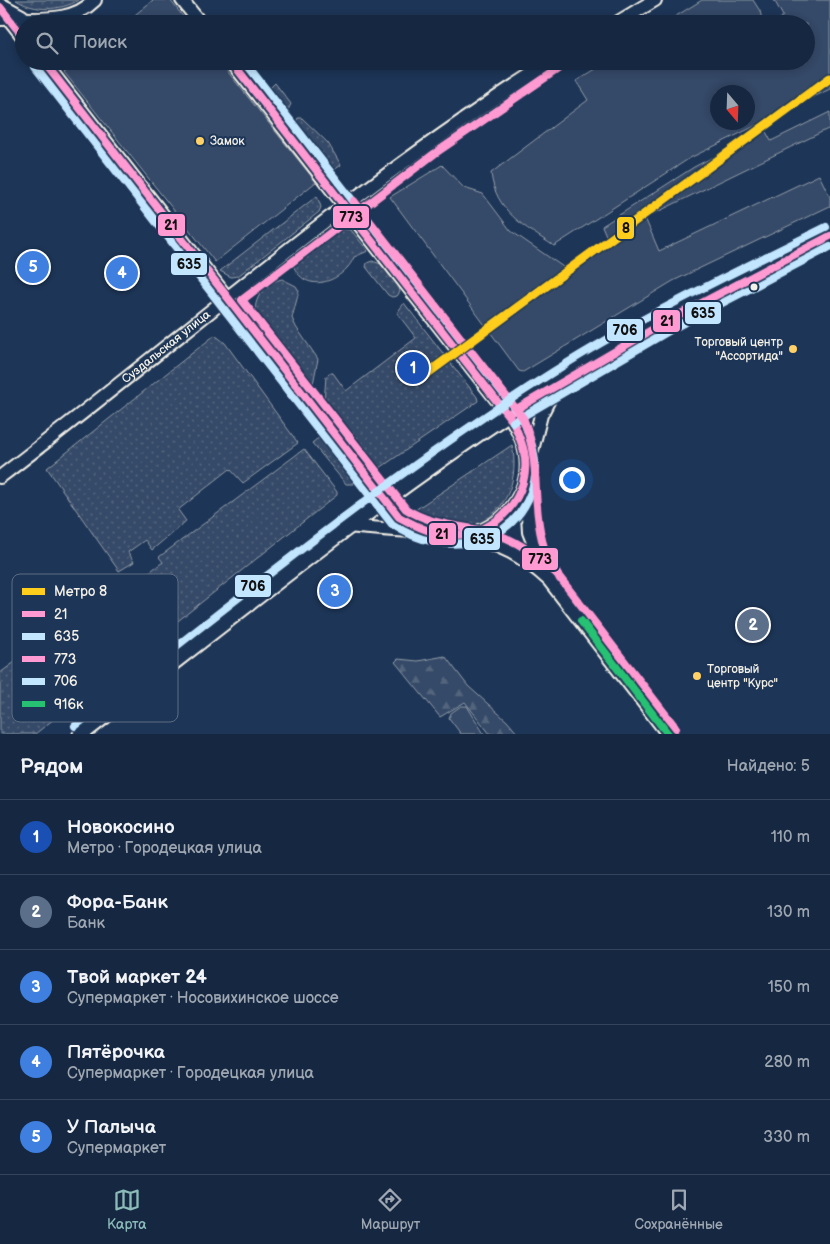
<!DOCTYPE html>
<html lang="ru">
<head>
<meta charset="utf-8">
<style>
  :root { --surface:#162841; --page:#1f3048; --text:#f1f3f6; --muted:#9ea6b1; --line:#35445a; --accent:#8bbbb9 }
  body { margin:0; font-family:"Balsamiq Sans",sans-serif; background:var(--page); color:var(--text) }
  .compass { position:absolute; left:710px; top:85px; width:45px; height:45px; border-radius:50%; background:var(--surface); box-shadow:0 2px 8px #0003; rotate:161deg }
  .you { position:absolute; left:571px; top:479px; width:18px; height:18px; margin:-12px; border:4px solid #fff; border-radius:50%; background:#1a73e8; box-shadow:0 0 0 8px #1a73e833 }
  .badge { display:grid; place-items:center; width:32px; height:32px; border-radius:50%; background:var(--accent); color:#fff; font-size:16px; font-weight:700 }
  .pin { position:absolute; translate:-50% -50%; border:2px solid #fff; box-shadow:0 1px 5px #0006 }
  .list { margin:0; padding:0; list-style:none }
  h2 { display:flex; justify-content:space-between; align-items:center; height:65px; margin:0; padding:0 20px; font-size:21px }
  h2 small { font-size:16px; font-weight:400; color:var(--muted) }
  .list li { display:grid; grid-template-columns:32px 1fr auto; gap:15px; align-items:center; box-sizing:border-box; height:75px; padding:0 20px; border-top:1px solid var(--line) }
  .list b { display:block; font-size:19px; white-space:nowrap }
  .list p { margin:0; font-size:16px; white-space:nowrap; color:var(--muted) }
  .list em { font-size:16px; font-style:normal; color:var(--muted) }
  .icon { flex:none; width:28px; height:28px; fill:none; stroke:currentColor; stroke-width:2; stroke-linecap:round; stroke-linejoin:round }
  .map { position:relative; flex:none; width:830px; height:734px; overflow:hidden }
  .search { position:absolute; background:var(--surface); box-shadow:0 2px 8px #0003; left:15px; right:15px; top:15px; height:55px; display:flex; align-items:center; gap:12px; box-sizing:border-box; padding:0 18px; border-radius:28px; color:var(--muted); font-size:19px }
  .sheet { height:440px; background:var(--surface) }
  nav { display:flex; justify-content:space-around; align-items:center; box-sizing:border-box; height:70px; border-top:1px solid var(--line); background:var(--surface); font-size:14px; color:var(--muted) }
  nav a { display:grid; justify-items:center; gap:2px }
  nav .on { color:var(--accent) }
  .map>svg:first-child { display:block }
  .grass { fill:url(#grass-dots); stroke:#949ea8 }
  .forest { fill:url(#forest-firs); stroke:#949ea8 }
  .park { fill:#354a67; stroke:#949ea8; fill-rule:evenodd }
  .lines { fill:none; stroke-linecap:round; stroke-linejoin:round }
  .tertiary-casing { stroke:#f4f1e8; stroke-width:16 }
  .secondary-casing { stroke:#f4f1e8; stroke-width:19 }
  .tertiary { stroke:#1d3557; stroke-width:12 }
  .secondary { stroke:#1d3557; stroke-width:15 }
  .bus-1-casing { stroke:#1d3557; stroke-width:11 }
  .bus-2-casing { stroke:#1d3557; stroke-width:11 }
  .bus-3-casing { stroke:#1d3557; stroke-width:11 }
  .bus-4-casing { stroke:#1d3557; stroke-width:11 }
  .bus-5-casing { stroke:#1d3557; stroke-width:11 }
  .bus-1 { stroke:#ff9ad2; stroke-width:8 }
  .bus-2 { stroke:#c2e6ff; stroke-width:8 }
  .bus-3 { stroke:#ff9ad2; stroke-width:8 }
  .bus-4 { stroke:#c2e6ff; stroke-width:8 }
  .bus-5 { stroke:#26c172; stroke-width:8 }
  .metro-1-casing { stroke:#1d3557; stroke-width:12 }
  .metro-1 { stroke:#ffcd1c; stroke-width:9 }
  .poi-dot { fill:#ffd166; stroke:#1d3557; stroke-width:2 }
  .bus-dot { fill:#f4f1e8; stroke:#1d3557; stroke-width:2 }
  .labels { text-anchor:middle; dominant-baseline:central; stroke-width:4; stroke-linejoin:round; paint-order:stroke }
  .poi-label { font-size:12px; fill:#f4f1e8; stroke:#1d3557; text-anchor:start }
  .street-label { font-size:12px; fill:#f4f1e8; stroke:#1d3557 }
  .key { fill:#1d3557; stroke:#5e6d82; stroke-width:1 }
  .key-label { font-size:14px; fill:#f4f1e8 }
  .line-badge { stroke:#1d3557; stroke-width:2 }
  .pale-badge-label { font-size:14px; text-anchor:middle; font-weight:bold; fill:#111 }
</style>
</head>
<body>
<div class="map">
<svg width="830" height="734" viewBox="0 0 830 734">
  <defs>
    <pattern id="grass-dots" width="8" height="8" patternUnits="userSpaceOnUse" patternTransform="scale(1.25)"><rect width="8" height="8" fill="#354a67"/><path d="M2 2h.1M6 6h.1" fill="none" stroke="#53657d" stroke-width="1.8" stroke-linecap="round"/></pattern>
    <pattern id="forest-firs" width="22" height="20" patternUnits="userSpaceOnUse" patternTransform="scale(1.25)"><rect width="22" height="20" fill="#354a67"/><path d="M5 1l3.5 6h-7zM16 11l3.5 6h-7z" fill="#53657d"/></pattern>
  </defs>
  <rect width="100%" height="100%" fill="#1d3557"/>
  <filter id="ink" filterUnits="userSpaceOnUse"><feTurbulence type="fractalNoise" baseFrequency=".02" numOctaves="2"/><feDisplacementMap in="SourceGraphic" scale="10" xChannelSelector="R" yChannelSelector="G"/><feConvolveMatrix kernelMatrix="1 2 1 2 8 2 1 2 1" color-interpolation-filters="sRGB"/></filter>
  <g filter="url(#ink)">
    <path class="grass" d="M16,0H79C60,11 35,12 16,0Z
      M275,83L291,104L287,112L283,113L266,92Z
      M298,118H302L328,143L341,165L330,173L293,128Z
      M317,196L321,207L319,212L238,276L231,277L220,271Z
      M345,229L351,230L368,251L354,257C345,280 307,296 294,267L297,263L336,232Z
      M372,261L381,264L399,287L400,292L397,296L392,297L388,295L366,267L367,263Z
      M282,279L296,286L299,291L292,318L296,327L318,359L313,384L311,385L256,316C252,299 265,283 282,279Z
      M404,303L477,397L478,401L377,470L324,403L326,376L329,373H333L346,391L416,338L397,313Z
      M215,335L225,343L298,443L243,483L230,469L178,510L186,521L152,550L145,540L128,552L134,562L119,571L47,468Z
      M323,438L353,474V484H346L312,443L317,439Z
      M512,445C526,512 464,553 409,514Z
      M304,449L337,492V495L35,734H0V673L126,580L128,583L142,573L145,575L163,562L159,557Z"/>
    <path class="forest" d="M445,656L468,686L507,721L518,734H490L465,702L440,717L395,662L398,659L418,661Z"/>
    <path class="park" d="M153,0H170L189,24H124Z
      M702,0H753L760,11L763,24H663Z
      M774,0H830V89L690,158L554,246C525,227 495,211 491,173L588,100L576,81L609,61H806V24H772L783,16ZM718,92H748V122H718Z
      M78,61H219L316,182L215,262L64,72Z
      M830,112V128L645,218L659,251L819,175L830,197V206L673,281L523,372L519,371L390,197L442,165L464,188L483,194L511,231L566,269L608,240L602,226L694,167L765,130L771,141Z
      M461,706H467L484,734H461L449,718L451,713Z"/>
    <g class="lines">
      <defs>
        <g id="tertiary">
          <path d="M182,0L201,24"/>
          <path d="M0,4L22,16"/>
          <path d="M6,15L24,38"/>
          <path d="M0,19C33,17 69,26 95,0"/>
          <path d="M615,24L655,0"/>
          <path d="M43,61L390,507L399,517L421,530"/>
          <path d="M231,61L508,414C524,437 533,465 521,492C508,520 482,537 451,536C442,536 434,533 425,532C400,530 374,529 349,526"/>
          <path d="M529,462L541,415L559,380"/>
          <path id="s1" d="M0,477C183,338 357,183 553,61"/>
          <path d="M526,484L529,532L546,575"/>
          <path d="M466,538C499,542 524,557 549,580L668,734"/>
        </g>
        <path id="secondary" d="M81,734C237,613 391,486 558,381C645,326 738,282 830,236"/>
      </defs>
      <use href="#tertiary" class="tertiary-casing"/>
      <use href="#secondary" class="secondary-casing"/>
      <use href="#tertiary" class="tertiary"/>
      <use href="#secondary" class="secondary"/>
      <defs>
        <path id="bus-1" d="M0,7L24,38
          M43,61L399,517C416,526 433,535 453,535C496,536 533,495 524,452C522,442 517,432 514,423L231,61
          M508,414L667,321L830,236"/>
        <path id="bus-2" d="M35,67L392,524C442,559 518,549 534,482C539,460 530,438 523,419L244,61
          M513,422L672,329L830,247"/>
        <path id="bus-3" d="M558,69L434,154L242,300L406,509C434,527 465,525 495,534C519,541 539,557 557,574L676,728
          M354,201L523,418C542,464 531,497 542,540C545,555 553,566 560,579"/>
        <path id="bus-4" d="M75,726C231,604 385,478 553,372C640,317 733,273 826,227"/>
        <path id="bus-5" d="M581,621L668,734"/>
      </defs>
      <use href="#bus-1" class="bus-1-casing"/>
      <use href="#bus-2" class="bus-2-casing"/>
      <use href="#bus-3" class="bus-3-casing"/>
      <use href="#bus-4" class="bus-4-casing"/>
      <use href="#bus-5" class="bus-5-casing"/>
      <use href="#bus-1" class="bus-1"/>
      <use href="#bus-2" class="bus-2"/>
      <use href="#bus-3" class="bus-3"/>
      <use href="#bus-4" class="bus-4"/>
      <use href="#bus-5" class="bus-5"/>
      <defs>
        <path id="metro-1" d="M421,378L830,78"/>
      </defs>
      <use href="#metro-1" class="metro-1-casing"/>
      <use href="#metro-1" class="metro-1"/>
    </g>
  </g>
  <g class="poi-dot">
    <circle cx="200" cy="141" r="5"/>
    <circle cx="793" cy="349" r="5"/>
    <circle cx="697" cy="676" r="5"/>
  </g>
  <circle class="bus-dot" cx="754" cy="287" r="4.5"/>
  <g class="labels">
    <g class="poi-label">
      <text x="210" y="141">Замок</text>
      <text x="783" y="342" text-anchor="end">Торговый центр<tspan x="783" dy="14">"Ассортида"</tspan></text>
      <text x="707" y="669">Торговый<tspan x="707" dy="14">центр "Курс"</tspan></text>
    </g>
    <g class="street-label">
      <text stroke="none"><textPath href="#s1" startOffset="211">Суздальская улица</textPath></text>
    </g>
  </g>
  <rect x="12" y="574" width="166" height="148" rx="8" class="key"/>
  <rect x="22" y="588" width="23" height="7" fill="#ffcd1c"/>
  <rect x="22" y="611" width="23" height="6" fill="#ff9ad2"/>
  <rect x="22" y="633" width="23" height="7" fill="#c2e6ff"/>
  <rect x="22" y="656" width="23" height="6" fill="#ff9ad2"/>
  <rect x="22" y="678" width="23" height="7" fill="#c2e6ff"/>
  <rect x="22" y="701" width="23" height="6" fill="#26c172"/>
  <g class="key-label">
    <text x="54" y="596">Метро 8</text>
    <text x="54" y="619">21</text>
    <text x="54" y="641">635</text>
    <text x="54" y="664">773</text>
    <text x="54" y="686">706</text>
    <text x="54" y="709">916к</text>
  </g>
  <g class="line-badge">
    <rect x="332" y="205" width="38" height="24" rx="5" fill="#ff9ad2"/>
    <rect x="157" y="213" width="29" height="24" rx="5" fill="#ff9ad2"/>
    <rect x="616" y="216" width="19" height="24" rx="5" fill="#ffcd1c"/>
    <rect x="170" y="252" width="38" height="24" rx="5" fill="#c2e6ff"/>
    <rect x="684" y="301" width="38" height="24" rx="5" fill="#c2e6ff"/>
    <rect x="652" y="309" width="29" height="24" rx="5" fill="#ff9ad2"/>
    <rect x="606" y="318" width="38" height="24" rx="5" fill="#c2e6ff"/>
    <rect x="428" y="522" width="29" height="24" rx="5" fill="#ff9ad2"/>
    <rect x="463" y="527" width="38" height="24" rx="5" fill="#c2e6ff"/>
    <rect x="521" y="547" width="38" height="24" rx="5" fill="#ff9ad2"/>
    <rect x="234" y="574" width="38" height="24" rx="5" fill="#c2e6ff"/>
  </g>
  <g class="pale-badge-label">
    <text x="351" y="222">773</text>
    <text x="171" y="230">21</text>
    <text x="626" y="233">8</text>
    <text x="189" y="269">635</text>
    <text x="703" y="318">635</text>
    <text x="667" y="326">21</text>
    <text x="625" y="335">706</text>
    <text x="442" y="539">21</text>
    <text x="482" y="544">635</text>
    <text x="540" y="564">773</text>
    <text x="253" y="591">706</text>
  </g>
</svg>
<svg class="compass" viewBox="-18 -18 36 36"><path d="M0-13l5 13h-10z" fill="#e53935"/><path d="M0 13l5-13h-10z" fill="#9ea6b1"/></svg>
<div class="you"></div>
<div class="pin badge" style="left:413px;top:368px;background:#1a4fb4">1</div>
<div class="pin badge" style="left:753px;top:625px;background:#5c6f8a">2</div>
<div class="pin badge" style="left:335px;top:591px;background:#3f7fe0">3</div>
<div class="pin badge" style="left:122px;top:273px;background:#3f7fe0">4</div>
<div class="pin badge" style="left:33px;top:267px;background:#3f7fe0">5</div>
<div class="search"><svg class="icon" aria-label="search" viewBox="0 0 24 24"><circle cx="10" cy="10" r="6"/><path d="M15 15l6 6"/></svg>Поиск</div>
</div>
<section class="sheet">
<h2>Рядом<small>Найдено: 5</small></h2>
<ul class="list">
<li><span class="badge" style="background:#1a4fb4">1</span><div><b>Новокосино</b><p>Метро · Городецкая улица</p></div><em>110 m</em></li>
<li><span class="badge" style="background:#5c6f8a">2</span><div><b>Фора-Банк</b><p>Банк</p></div><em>130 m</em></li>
<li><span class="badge" style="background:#3f7fe0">3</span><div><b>Твой маркет 24</b><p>Супермаркет · Носовихинское шоссе</p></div><em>150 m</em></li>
<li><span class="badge" style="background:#3f7fe0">4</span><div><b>Пятёрочка</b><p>Супермаркет · Городецкая улица</p></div><em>280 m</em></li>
<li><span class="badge" style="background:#3f7fe0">5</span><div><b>У Палыча</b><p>Супермаркет</p></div><em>330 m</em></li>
</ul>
</section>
<nav>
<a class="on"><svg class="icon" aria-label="map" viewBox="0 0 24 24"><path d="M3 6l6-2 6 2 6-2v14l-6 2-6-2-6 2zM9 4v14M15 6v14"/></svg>Карта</a>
<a><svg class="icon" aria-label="directions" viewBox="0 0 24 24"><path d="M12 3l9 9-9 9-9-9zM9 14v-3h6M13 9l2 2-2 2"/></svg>Маршрут</a>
<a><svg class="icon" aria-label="saved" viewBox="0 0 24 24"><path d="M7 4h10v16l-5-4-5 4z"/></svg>Сохранённые</a>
</nav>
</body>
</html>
